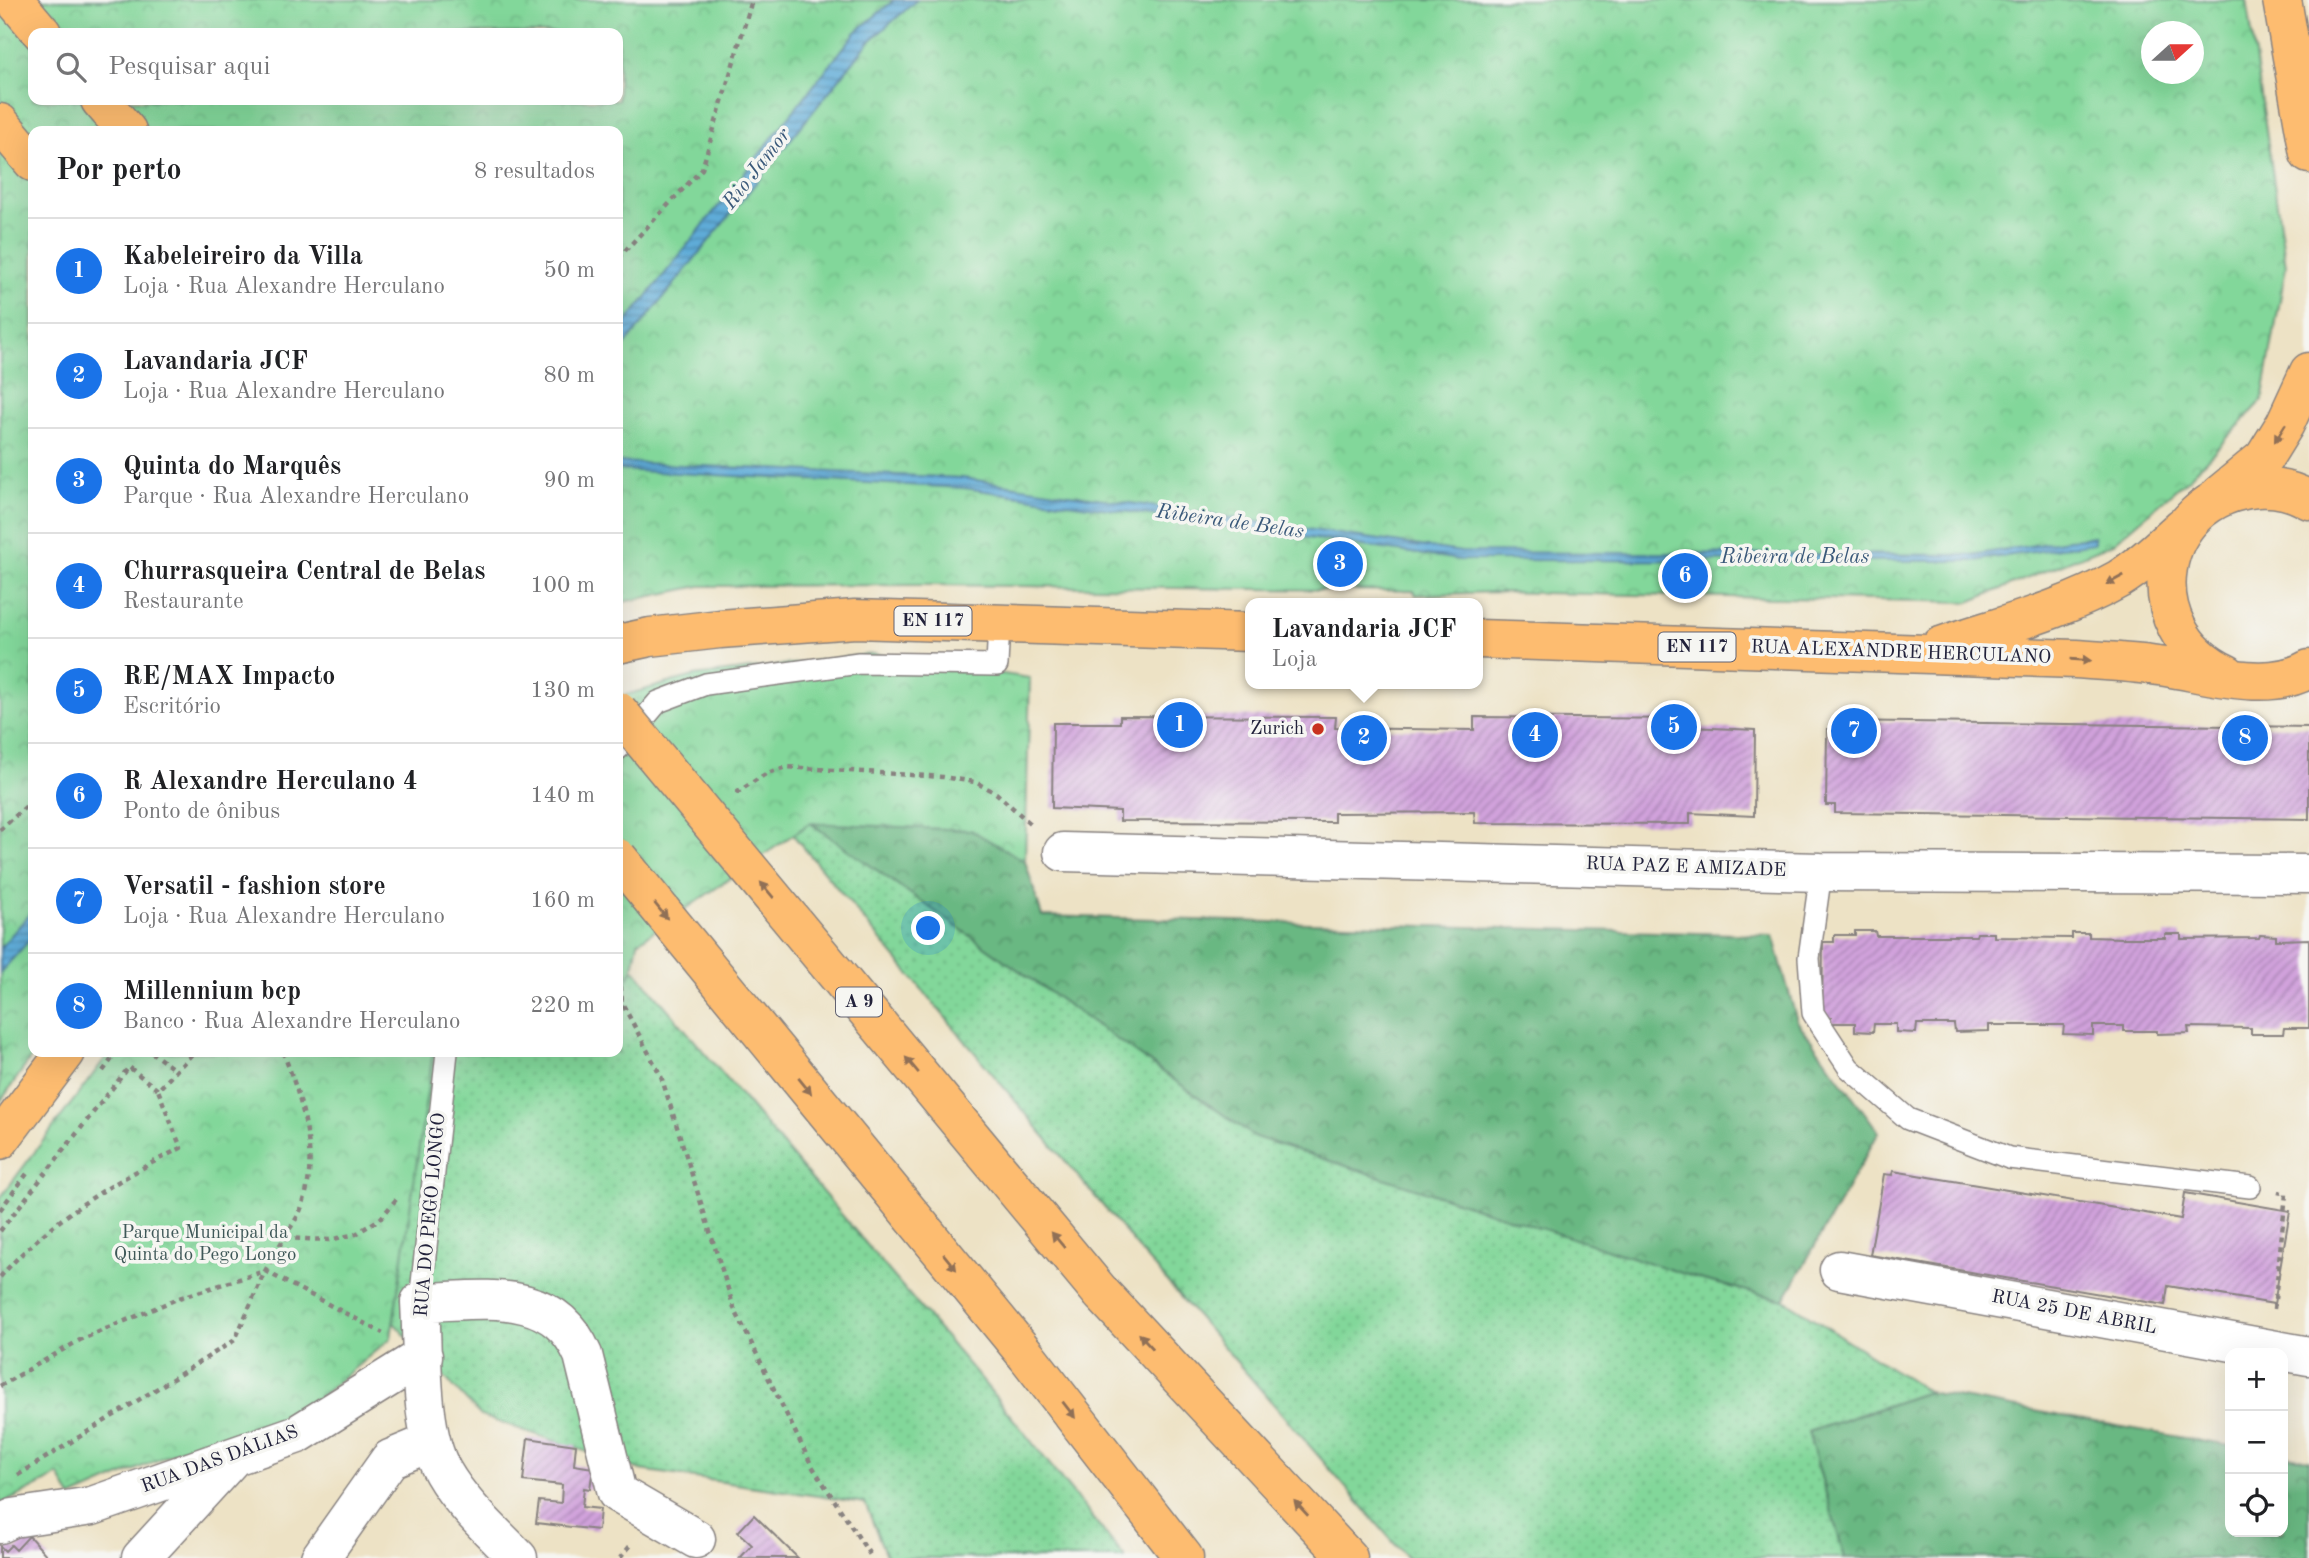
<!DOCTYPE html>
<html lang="pt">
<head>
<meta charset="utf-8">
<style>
  :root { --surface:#fff; --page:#f2f2f2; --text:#202124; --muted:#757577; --line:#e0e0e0; --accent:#1a73e8 }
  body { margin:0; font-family:"Old Standard TT",serif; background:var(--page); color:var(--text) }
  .controls { position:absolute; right:21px; bottom:21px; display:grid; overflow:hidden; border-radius:14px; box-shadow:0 7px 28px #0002 }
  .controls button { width:63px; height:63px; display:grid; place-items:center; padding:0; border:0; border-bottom:2px solid var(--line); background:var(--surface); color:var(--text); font:35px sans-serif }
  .compass { position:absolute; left:2141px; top:21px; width:63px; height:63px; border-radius:50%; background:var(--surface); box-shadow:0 7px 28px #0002; rotate:69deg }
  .you { position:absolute; left:929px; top:929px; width:24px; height:24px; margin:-18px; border:5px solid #fff; border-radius:50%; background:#1a73e8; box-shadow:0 0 0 10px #1a73e833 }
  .badge { display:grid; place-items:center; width:46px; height:46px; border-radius:50%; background:var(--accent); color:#fff; font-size:23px; font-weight:700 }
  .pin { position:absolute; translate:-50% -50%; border:4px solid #fff; box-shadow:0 2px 7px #0006 }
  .popup { position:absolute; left:1245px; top:598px; width:238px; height:91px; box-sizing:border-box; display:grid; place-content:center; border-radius:14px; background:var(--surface); filter:drop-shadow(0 2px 5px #0005); font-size:23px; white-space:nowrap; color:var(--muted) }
  .popup b { font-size:26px; color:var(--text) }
  .popup::after { content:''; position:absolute; left:50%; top:100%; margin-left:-14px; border:14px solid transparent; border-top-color:var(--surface) }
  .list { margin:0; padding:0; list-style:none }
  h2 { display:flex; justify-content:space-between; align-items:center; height:91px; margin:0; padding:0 28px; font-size:30px }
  h2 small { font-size:23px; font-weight:400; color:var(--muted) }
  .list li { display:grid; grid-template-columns:46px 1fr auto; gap:21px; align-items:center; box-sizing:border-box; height:105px; padding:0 28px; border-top:2px solid var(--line) }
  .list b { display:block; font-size:26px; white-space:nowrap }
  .list p { margin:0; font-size:23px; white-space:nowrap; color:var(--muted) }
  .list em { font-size:23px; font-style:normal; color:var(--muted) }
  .icon { flex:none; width:38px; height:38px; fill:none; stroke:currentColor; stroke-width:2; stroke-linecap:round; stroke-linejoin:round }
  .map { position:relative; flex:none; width:2309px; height:1558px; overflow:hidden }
  .search { position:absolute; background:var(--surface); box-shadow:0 7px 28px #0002; left:28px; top:28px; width:595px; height:77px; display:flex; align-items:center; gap:18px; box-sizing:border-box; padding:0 24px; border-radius:14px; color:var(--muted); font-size:26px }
  .panel { position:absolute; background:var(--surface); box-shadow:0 7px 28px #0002; left:28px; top:126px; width:595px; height:931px; border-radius:14px }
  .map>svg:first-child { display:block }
  .grass { fill:url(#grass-dots); stroke:#527c6a; stroke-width:2 }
  .forest { fill:url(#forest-crowns); stroke:#466d5e; stroke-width:2 }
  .park { fill:url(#park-crowns); stroke:#527c6a; stroke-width:2; fill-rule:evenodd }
  .water { fill:url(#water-rules); stroke:#40678a; stroke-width:2 }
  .building { fill:url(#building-hatch) }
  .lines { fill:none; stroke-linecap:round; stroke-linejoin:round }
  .service-casing { stroke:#888280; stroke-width:24 }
  .minor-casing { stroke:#888280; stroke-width:41 }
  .primary-casing { stroke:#888280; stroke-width:41 }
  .motorway-casing { stroke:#888280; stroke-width:41 }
  .path { stroke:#888280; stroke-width:4.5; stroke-dasharray:5 5; stroke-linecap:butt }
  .service { stroke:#fff; stroke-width:21 }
  .minor { stroke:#fff; stroke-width:38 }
  .primary { stroke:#fdbc70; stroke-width:38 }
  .motorway { stroke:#fdbc70; stroke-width:38 }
  .motorway-bridge-casing { stroke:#888280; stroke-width:41; stroke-linecap:butt }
  .motorway-bridge { stroke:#fdbc70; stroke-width:38 }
  .oneway { fill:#906f56 }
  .poi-dot { fill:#c8321e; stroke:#f6f6f2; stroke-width:2.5 }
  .labels { text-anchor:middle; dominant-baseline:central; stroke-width:7; stroke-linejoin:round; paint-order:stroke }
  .shield { fill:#f6f6f2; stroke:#626272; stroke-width:2 }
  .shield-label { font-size:18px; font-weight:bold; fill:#22223b }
  .street-label { font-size:19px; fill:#22223b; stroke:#f6f6f2 }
  .poi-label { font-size:19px; fill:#22223b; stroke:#f6f6f2; text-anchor:end }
  .park-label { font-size:19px; fill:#3f5858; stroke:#f6f6f2 }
  .water-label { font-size:21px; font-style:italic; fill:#3a597a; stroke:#f6f6f2 }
</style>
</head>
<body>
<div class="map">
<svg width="2309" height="1558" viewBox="0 0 2309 1558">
  <defs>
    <pattern id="grass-dots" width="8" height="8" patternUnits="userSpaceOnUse" patternTransform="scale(1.75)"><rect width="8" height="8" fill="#82d79a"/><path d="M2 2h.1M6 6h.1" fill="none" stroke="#70b886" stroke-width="1.8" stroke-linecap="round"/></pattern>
    <pattern id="forest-crowns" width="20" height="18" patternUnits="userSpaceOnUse" patternTransform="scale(1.75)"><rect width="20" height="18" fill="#69b882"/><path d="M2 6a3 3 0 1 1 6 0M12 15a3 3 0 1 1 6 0" fill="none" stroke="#56956c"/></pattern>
    <pattern id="park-crowns" width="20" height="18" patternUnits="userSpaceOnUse" patternTransform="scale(1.75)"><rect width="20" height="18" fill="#82d79a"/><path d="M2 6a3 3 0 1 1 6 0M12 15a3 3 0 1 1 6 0" fill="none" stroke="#70b886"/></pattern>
    <pattern id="water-rules" width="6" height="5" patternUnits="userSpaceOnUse" patternTransform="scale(1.75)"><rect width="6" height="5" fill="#5facd8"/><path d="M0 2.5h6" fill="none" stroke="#4e8cb0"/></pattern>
    <pattern id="building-hatch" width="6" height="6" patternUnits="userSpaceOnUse" patternTransform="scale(1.75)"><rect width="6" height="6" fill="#d1a2dc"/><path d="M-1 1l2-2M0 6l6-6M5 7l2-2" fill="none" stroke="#a984b4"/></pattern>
  </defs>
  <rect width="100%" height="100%" fill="#f6f6f2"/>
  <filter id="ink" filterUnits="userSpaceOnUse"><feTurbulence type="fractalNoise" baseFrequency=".0143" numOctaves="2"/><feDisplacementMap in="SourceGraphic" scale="14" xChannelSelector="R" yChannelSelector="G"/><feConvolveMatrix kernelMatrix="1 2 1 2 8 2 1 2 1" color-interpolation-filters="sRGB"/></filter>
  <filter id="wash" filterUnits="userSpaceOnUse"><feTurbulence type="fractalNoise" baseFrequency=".00686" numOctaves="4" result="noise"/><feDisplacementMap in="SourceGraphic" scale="28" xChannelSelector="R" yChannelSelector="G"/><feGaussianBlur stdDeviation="1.57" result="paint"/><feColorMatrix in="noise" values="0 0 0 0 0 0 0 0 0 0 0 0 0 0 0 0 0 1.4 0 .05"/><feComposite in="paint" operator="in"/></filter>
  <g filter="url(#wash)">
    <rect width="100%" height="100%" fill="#ede2c5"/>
    <path class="grass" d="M810,823L1703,1280L1784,1300L1928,1392L1808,1432L1845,1558H1407L1144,1255L793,835Z
      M633,968L989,1389L1125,1558H887L865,1503L641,1470L481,1416L393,1322L433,1052H618V998Z"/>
    <path class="forest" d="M810,823L971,830L1025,861L1042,916L1773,935L1797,1021L1879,1132L1784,1300L1703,1280L1255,1137Z
      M1928,1392L2230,1446V1532H2283V1455L2309,1460V1558H1845L1808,1432Z"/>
    <path class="park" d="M0,0H2247L2286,266L2262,401L2191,476L2114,543L1969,602L1495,592L1416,595L1414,591L927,585L700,586L618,603V131H33V1052H35L0,1102ZM2152,32H2194V74H2152ZM33,33H618V100H33Z
      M873,654L1030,678L1025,861L971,830L810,823L638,942L633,968L618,998V697L694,676Z
      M110,1052H433L391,1338L292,1420L196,1443L71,1498L59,1475L0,1505V1198Z"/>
    <path class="water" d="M894,0H917L869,42L618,354V333L856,32Z
      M618,462L962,478L1461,552L1971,555L2094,536V543L1972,561L1460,560L964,488L618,470Z
      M33,910V936L0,973V948Z"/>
    <g id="blocks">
      <path class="building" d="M1120,716L1336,717L1335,728L1474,730V717L1691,719V727L1755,730L1754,816L1690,813V824L1475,823L1474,812L1334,813V822L1120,821V811L1052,808L1053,723H1120Z
        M1834,721L2309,727V819L1835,813V805H1826L1827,729H1834Z
        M1855,931H1875L1876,936H1976L1977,933H1994V937L2072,938V933H2089V937L2122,938H2165V934H2181V939L2259,938L2260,935L2276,936V940L2309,939V1028H2284L2283,1034H2251V1028L2188,1027L2189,1033L2157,1034V1031H2124V1026H2093V1035L2063,1034L2064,1025H1989V1031L1955,1032L1954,1024H1917L1916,1033L1896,1032V1024H1874L1873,1032L1855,1031V1023H1831V1018H1822L1823,942H1834V935H1855Z
        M1893,1171L2181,1219L2185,1193L2290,1211L2274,1304L2168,1286L2165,1305L1870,1255L1884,1174L1892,1175Z
        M528,1438L576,1445L574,1465L593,1468L590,1489L584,1488L582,1507L600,1509L598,1530L536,1523L539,1501L561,1503L562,1485L523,1481Z
        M754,1515L798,1558H740L752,1545L738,1532Z
        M29,1536L49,1558H0V1546L5,1551L11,1545L16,1550Z"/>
    </g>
  </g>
  <g filter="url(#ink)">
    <use href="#blocks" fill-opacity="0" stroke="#888280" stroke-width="2"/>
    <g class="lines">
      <defs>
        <path id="service" d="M618,749L658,702L706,684L859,663L997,665L999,623
          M1821,872L1809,958L1813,1013L1849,1068L1908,1119L2009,1158L2250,1187
          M420,1302L447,1052"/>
        <path id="minor" d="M1063,852L1821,872L2309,874
          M1839,1270L2309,1356
          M0,1524L13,1518L92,1506L298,1434L423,1356
          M141,1558L230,1461
          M320,1558L390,1459L431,1442
          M518,1558C492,1531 462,1505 443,1472C419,1430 423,1351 420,1302C482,1301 553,1285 583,1355L617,1493L696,1539"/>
        <path id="primary" d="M2282,0L2309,154
          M2219,495L2264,458L2285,424L2309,372
          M1478,639L2076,659C2101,661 2126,662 2151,665C2199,670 2265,695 2309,669
          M618,644L650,637L720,629L855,619L1250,632
          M1941,646C2000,626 2064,610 2119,579C2142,565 2162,545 2182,527
          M2227,674C2132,631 2154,496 2258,488C2275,487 2294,491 2309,500
          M0,1140L66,1052"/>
        <path id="motorway" d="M14,0L42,33
          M100,100L127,131
          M0,123L33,162
          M1101,1293L1348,1558
          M1027,1356L1184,1558"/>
      </defs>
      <use href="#service" class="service-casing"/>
      <use href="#minor" class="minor-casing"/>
      <use href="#primary" class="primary-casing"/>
      <use href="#motorway" class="motorway-casing"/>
      <path class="path" d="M618,258L702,169L752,0
        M736,793L767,773L786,767L943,777L975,782L996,793L1033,826
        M0,830L33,800
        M618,946L622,1003L661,1076L734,1308L812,1466L872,1558
        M151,1052L175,1070
        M283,1052C302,1101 321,1158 301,1209C297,1219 290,1228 284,1237
        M103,1071L117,1052
        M0,1210L29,1171
        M0,1231L129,1067L158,1090
        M0,1277C52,1218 111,1183 181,1148L158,1090L194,1052
        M2274,1309L2286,1194L2278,1192
        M0,1386L80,1340L179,1298L265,1271L383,1333
        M18,1475L235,1340L265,1271L284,1238L329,1240L356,1234L381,1218L398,1197
        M620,1558L631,1545"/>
      <use href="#service" class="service"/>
      <use href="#minor" class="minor"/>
      <use href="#primary" class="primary"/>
      <use href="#motorway" class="motorway"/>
      <defs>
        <path id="motorway-bridge" d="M618,711L1101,1293
          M618,858L1027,1356"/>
      </defs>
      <use href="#motorway-bridge" class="motorway-bridge-casing"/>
      <use href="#motorway-bridge" class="motorway-bridge"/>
    </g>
    <defs><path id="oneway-solid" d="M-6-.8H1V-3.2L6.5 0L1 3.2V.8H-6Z" transform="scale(1.75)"/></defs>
    <g class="oneway">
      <use href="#oneway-solid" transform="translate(2280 433) rotate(122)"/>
      <use href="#oneway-solid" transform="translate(2115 580) rotate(151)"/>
      <use href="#oneway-solid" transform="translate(2081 660) rotate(4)"/>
      <use href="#oneway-solid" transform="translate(767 890) rotate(-130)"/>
      <use href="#oneway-solid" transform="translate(661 911) rotate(51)"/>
      <use href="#oneway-solid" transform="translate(912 1065) rotate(-130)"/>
      <use href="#oneway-solid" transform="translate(805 1086) rotate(51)"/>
      <use href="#oneway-solid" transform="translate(1058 1240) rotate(-130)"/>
      <use href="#oneway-solid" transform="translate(950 1262) rotate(51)"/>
      <use href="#oneway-solid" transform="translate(1146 1341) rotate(-133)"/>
      <use href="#oneway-solid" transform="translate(1069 1410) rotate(52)"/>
      <use href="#oneway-solid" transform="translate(1301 1508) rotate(-133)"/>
    </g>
  </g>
  <circle class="poi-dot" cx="1318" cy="729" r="7"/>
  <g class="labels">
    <g class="shield">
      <rect x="894.5" y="606.5" width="77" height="29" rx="5"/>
      <rect x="1658.5" y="632.5" width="77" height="29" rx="5"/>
      <rect x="836" y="987.5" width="46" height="29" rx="5"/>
    </g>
    <g class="shield-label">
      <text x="933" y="621">EN 117</text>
      <text x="1697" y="647">EN 117</text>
      <text x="859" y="1002">A 9</text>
    </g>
    <g class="street-label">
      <text transform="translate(1901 653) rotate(2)">RUA ALEXANDRE HERCULANO</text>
      <text transform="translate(1686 868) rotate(2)">RUA PAZ E AMIZADE</text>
      <text transform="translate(431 1215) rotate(-85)">RUA DO PEGO LONGO</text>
      <text transform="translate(2074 1313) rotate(11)">RUA 25 DE ABRIL</text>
      <text transform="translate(220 1460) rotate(-20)">RUA DAS DÁLIAS</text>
    </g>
    <g class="poi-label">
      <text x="1304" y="729">Zurich</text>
    </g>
    <g class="park-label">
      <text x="205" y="1233">Parque Municipal da<tspan x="205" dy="22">Quinta do Pego Longo</tspan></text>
    </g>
    <g class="water-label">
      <text transform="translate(757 169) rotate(-52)">Rio Jamor</text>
      <text transform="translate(1230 522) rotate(8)">Ribeira de Belas</text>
      <text x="1795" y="557">Ribeira de Belas</text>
    </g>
  </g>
</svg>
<div class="controls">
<button>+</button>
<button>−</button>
<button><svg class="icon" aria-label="locate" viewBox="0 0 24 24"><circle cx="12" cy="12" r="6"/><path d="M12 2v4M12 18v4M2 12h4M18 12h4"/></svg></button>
</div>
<svg class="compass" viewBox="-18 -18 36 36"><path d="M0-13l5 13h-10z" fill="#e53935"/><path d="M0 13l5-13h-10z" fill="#757577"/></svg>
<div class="you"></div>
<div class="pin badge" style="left:1180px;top:725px">1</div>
<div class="pin badge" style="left:1364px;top:738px">2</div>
<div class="popup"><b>Lavandaria JCF</b>Loja</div>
<div class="pin badge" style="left:1340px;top:564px">3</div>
<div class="pin badge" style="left:1535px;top:735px">4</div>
<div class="pin badge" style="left:1674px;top:727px">5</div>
<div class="pin badge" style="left:1685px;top:576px">6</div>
<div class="pin badge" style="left:1854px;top:731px">7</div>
<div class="pin badge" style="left:2245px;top:738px">8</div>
<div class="search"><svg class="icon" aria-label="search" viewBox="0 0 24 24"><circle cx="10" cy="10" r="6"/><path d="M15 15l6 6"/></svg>Pesquisar aqui</div>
<section class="panel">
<h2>Por perto<small>8 resultados</small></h2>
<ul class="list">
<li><span class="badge">1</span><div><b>Kabeleireiro da Villa</b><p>Loja · Rua Alexandre Herculano</p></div><em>50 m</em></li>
<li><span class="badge">2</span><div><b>Lavandaria JCF</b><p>Loja · Rua Alexandre Herculano</p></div><em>80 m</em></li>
<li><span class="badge">3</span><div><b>Quinta do Marquês</b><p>Parque · Rua Alexandre Herculano</p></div><em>90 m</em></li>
<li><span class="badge">4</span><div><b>Churrasqueira Central de Belas</b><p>Restaurante</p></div><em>100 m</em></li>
<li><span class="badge">5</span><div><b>RE/MAX Impacto</b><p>Escritório</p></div><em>130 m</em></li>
<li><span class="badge">6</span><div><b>R Alexandre Herculano 4</b><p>Ponto de ônibus</p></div><em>140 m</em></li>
<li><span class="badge">7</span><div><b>Versatil - fashion store</b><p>Loja · Rua Alexandre Herculano</p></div><em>160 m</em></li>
<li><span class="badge">8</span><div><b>Millennium bcp</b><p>Banco · Rua Alexandre Herculano</p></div><em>220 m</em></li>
</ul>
</section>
</div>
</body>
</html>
